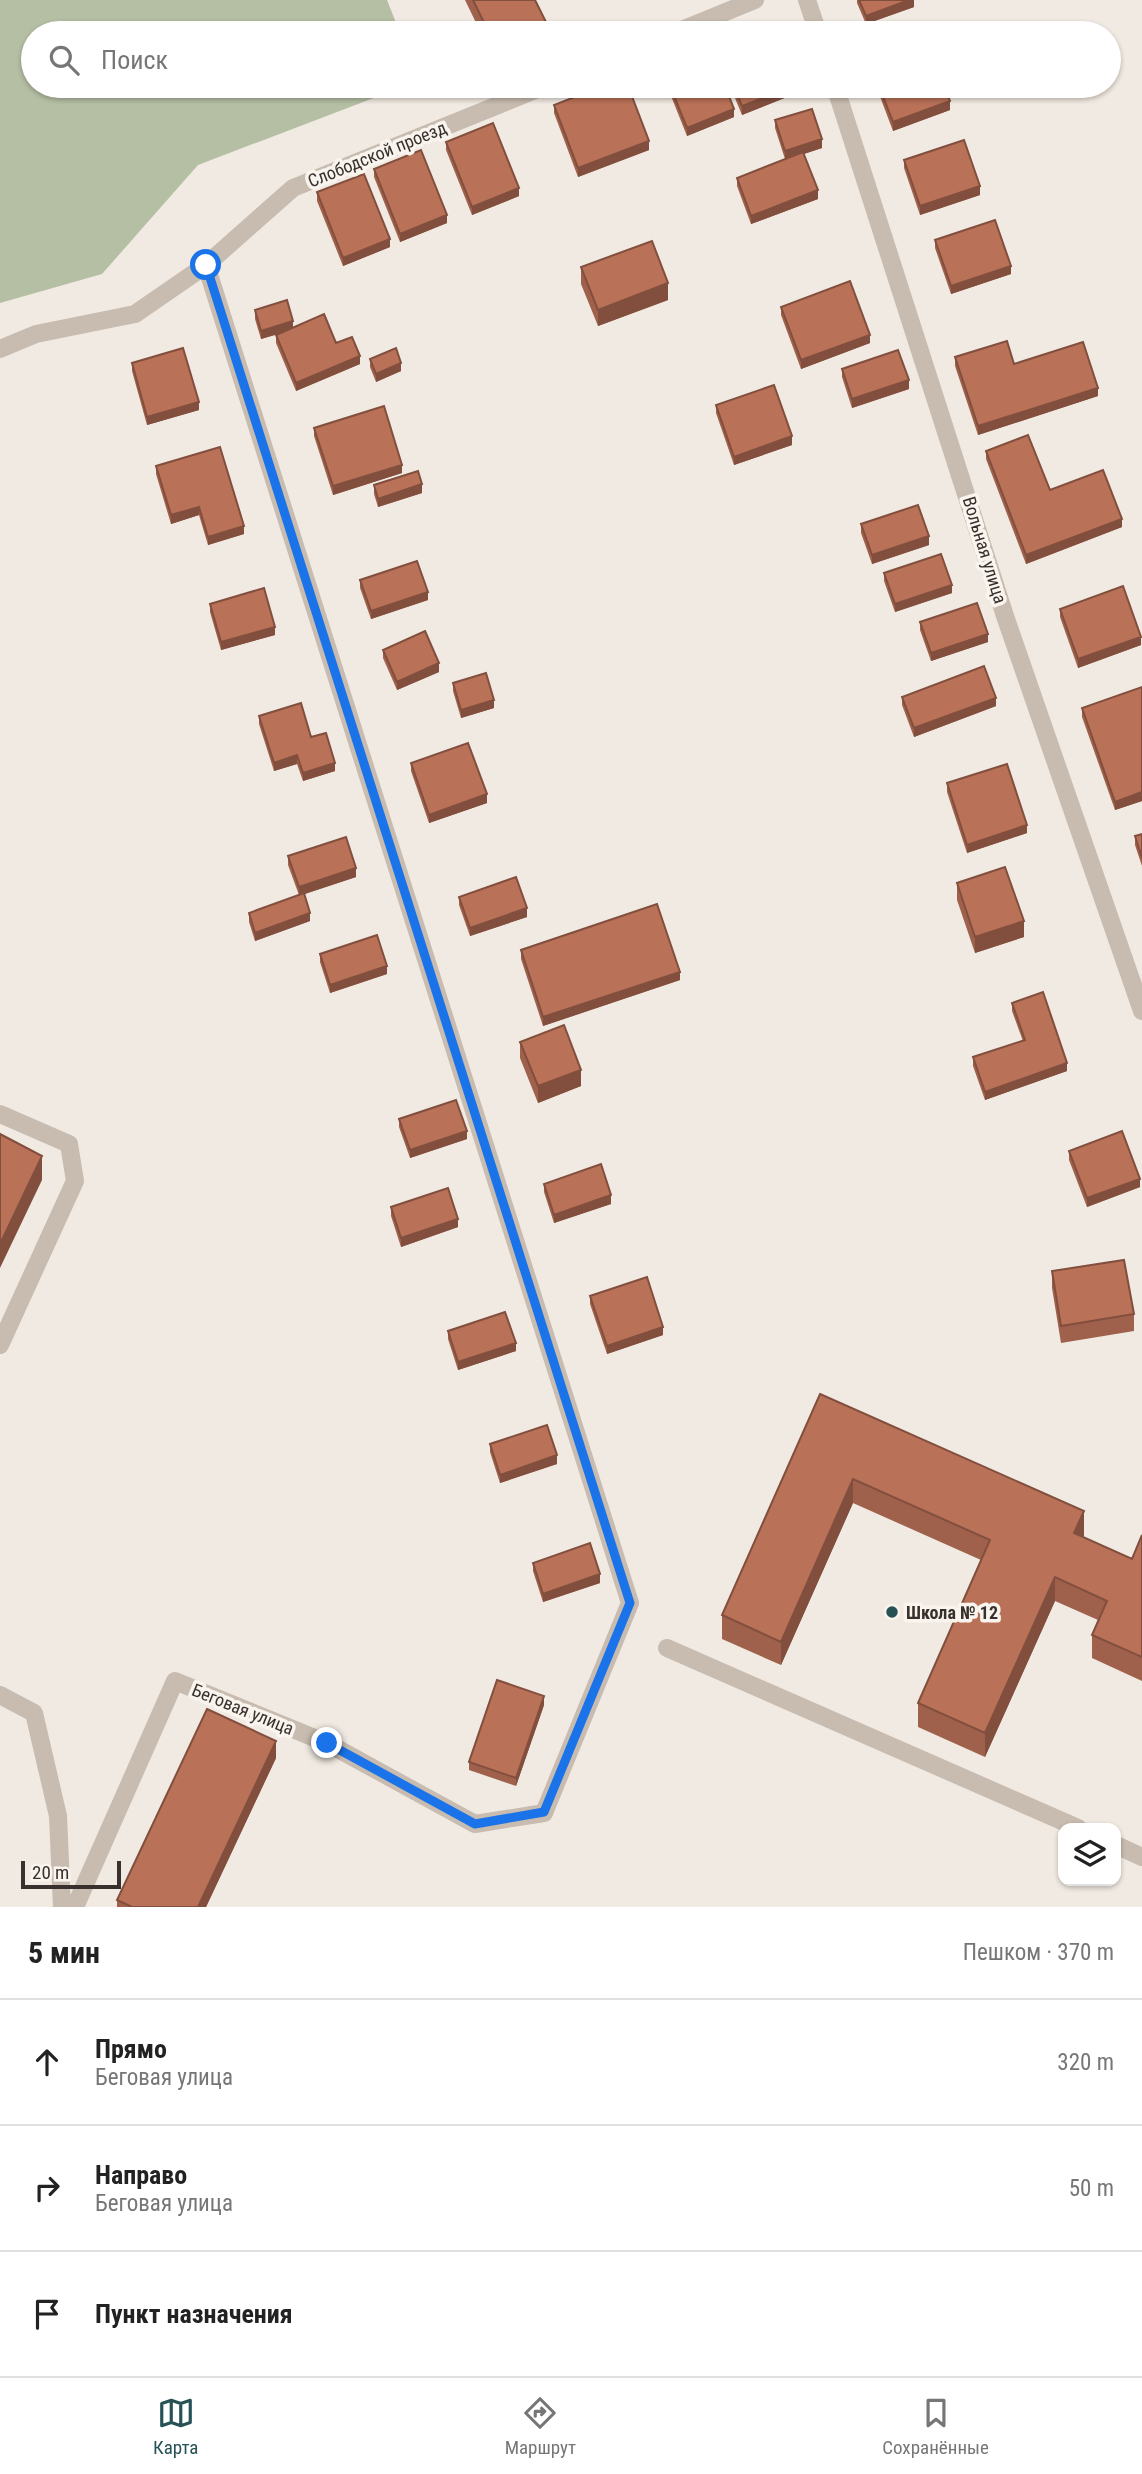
<!DOCTYPE html>
<html lang="ru">
<head>
<meta charset="utf-8">
<style>
  :root { --surface:#fff; --page:#f2f2f2; --text:#222; --muted:#767676; --line:#e0e0e0; --accent:#265155 }
  body { margin:0; font-family:"Roboto Condensed",sans-serif; background:var(--page); color:var(--text) }
  .controls { position:absolute; right:21px; bottom:21px; display:grid; overflow:hidden; border-radius:14px; box-shadow:0 2px 5px #0004 }
  .controls button { width:63px; height:63px; display:grid; place-items:center; padding:0; border:0; border-bottom:2px solid var(--line); background:var(--surface); color:var(--text); font:35px sans-serif }
  .scale { position:absolute; left:21px; bottom:18px; width:100px; box-sizing:border-box; padding-left:7px; border:4px solid #38302c; border-top:0; font-size:19px; line-height:24px; white-space:nowrap; color:#38302c; -webkit-text-stroke:5px #f9f4ee; paint-order:stroke }
  .stop { position:absolute; width:21px; height:21px; margin:-16px; border:5px solid #1a73e8; border-radius:50%; background:#fff }
  .stop.end { background:#1a73e8; border-color:#fff; box-shadow:0 2px 7px #0008 }
  .list { margin:0; padding:0; list-style:none }
  h2 { display:flex; justify-content:space-between; align-items:center; height:91px; margin:0; padding:0 28px; font-size:30px }
  h2 small { font-size:23px; font-weight:400; color:var(--muted) }
  .list li { display:grid; grid-template-columns:46px 1fr auto; gap:21px; align-items:center; box-sizing:border-box; height:126px; padding:0 28px; border-top:2px solid var(--line) }
  .list b { display:block; font-size:26px; white-space:nowrap }
  .list p { margin:0; font-size:23px; white-space:nowrap; color:var(--muted) }
  .list em { font-size:23px; font-style:normal; color:var(--muted) }
  .icon { flex:none; width:38px; height:38px; fill:none; stroke:currentColor; stroke-width:2; stroke-linecap:round; stroke-linejoin:round }
  .map { position:relative; flex:none; width:1142px; height:1907px; overflow:hidden }
  .search { position:absolute; background:var(--surface); box-shadow:0 2px 5px #0004; left:21px; right:21px; top:21px; height:77px; display:flex; align-items:center; gap:18px; box-sizing:border-box; padding:0 24px; border-radius:38px; color:var(--muted); font-size:26px }
  .sheet { height:469px; background:var(--surface) }
  nav { display:flex; justify-content:space-around; align-items:center; box-sizing:border-box; height:98px; border-top:2px solid var(--line); background:var(--surface); font-size:19px; color:var(--muted) }
  nav a { display:grid; justify-items:center; gap:4px }
  nav .on { color:var(--accent) }
  .map>svg:first-child { display:block }
  .green { fill:#b5bfa3 }
  .lines { fill:none; stroke-linecap:round; stroke-linejoin:round }
  .minor { stroke:#c8bbaf; stroke-width:18 }
  .wall { fill:#9f614c }
  .shaded-wall { fill:#824f3e }
  .building { fill:#b97158; stroke:#824f3e; stroke-width:2 }
  .route { stroke:#1a73e8; stroke-width:9 }
  .poi-dot { fill:#265155; stroke:#f9f4ee; stroke-width:2.5 }
  .labels { text-anchor:middle; dominant-baseline:central; stroke-width:7; stroke-linejoin:round; paint-order:stroke }
  .street-label { font-size:18px; fill:#38302c; stroke:#f9f4ee }
  .poi-label { font-size:18px; font-weight:bold; fill:#38302c; stroke:#f9f4ee; text-anchor:start }
</style>
</head>
<body>
<div class="map">
<svg width="1142" height="1907" viewBox="0 0 1142 1907">
  <rect width="100%" height="100%" fill="#f1eae2"/>
  <path class="green" d="M0,0H387L400,33H33V86H405L198,165L102,274L0,303Z"/>
  <g class="lines">
    <path class="minor" d="M807,0L818,33
      M674,33L755,0
      M835,86L1006,619L1142,1011
      M0,349L36,334L135,314L206,265L293,188L545,86
      M0,1114L69,1144L75,1181L0,1345
      M667,1648L1078,1828
      M0,1695L34,1713L58,1816L62,1907
      M1116,1845L1142,1857
      M75,1907L175,1681L327,1743L475,1824L544,1813L630,1603L206,265"/>
  </g>
  <path class="wall" d="M465,0H535L547,33H481Z
    M857,0H914V7L866,24L857,3Z
    M667,86H725L734,117L687,136Z
    M730,86H792V95L742,115Z
    M876,86H944L950,110L893,131Z
    M554,105L649,150L578,177L554,113Z
    M775,120L822,148L804,154L818,199L751,224L737,186V178L785,159L775,128Z
    M446,142L519,196L472,215L446,150Z
    M904,160L980,195L920,215L904,168Z
    M374,169L447,223L400,242L374,177Z
    M317,192L390,247L343,266L317,201Z
    M935,240L1011,274L951,294L935,248Z
    M581,267L668,300L598,326L581,284Z
    M781,307L870,343L801,369L781,315Z
    M255,310L293,328L336,343L360,364L296,391L276,343V335L279,334L261,339L255,319Z
    M955,357L1014,364L1098,396L978,435L955,366Z
    M370,359L401,371L376,382L370,367Z
    M132,363L199,410L147,425L132,371Z
    M842,369L909,389L852,408L842,377Z
    M716,405L792,445L734,465L716,413Z
    M314,428L402,473L333,495L314,436Z
    M986,451L1050,490L1122,527L1026,564L986,459Z
    M156,466L244,534L208,545L199,515L171,524L156,474Z
    M374,485L422,493L378,507L374,494Z
    M861,524L929,545L872,564L861,533Z
    M884,573L952,593L895,612L884,581Z
    M360,580L428,600L371,619L360,588Z
    M210,604L275,635L221,650L210,612Z
    M1060,609L1141,645L1078,668L1060,617Z
    M920,622L988,642L931,661L920,630Z
    M383,650L439,672L397,690L383,658Z
    M453,683L494,708L461,718L453,691Z
    M1142,687V801L1115,810L1082,717V708Z
    M902,697L996,706L914,737L902,705Z
    M259,716L311,737L335,771L303,781L297,764L274,771L259,724Z
    M411,763L487,803L429,823L411,771Z
    M947,783L1027,833L967,853L947,792Z
    M1142,834V866L1135,845V836Z
    M288,856L356,877L304,894L310,921L255,941L249,922V913L299,895L288,865Z
    M957,883L1024,937L975,953L957,900Z
    M459,897L527,917L470,936L459,905Z
    M521,950L680,980L543,1026L521,959Z
    M320,954L387,974L330,993L320,962Z
    M1012,1003L1067,1071L985,1100L973,1066V1057L1023,1041L1012,1011Z
    M520,1042L581,1086L538,1103L520,1058Z
    M399,1119L467,1139L410,1158L399,1127Z
    M1069,1151L1140,1187L1087,1207L1069,1160Z
    M544,1184L611,1204L554,1223L544,1192Z
    M391,1207L458,1227L401,1247L391,1216Z
    M1052,1271L1134,1314V1331L1061,1343L1052,1288Z
    M590,1296L663,1335L607,1354L590,1304Z
    M448,1331L516,1351L458,1370L448,1339Z
    M820,1394L1084,1535L1083,1537L1132,1559L1142,1535V1681L1092,1658V1635L1098,1620L1055,1601L985,1757L918,1727V1703L981,1560L853,1503L781,1665L722,1639V1615Z
    M490,1444L557,1464L500,1483L490,1452Z
    M533,1563L600,1583L543,1602L533,1571Z
    M544,1705L516,1786L469,1770V1762Z
    M276,1758L206,1907H117V1900Z"/>
  <path class="shaded-wall" d="M909,0H914V7L866,24V16Z
    M547,24V33H527Z
    M792,87V95L742,115V106Z
    M950,101V110L893,131V122Z
    M734,109V117L687,136V128Z
    M822,139V148L785,160V151Z
    M649,141V150L578,177V168Z
    M980,186V195L920,215V206Z
    M519,188V196L472,215V207Z
    M818,190V199L751,224V216Z
    M447,215V223L400,242V234Z
    M390,239V247L343,266V258Z
    M1011,266V274L951,294V286Z
    M668,283V300L598,326V310Z
    M293,321V329L261,339V331Z
    M870,335V343L801,369V360Z
    M360,356V364L296,391V383Z
    M401,363V371L376,382V374Z
    M909,380V389L852,408V399Z
    M1098,388V396L978,435V426Z
    M199,402V410L147,425V417Z
    M792,436V445L734,465V457Z
    M402,465V473L333,495V486Z
    M422,484V493L378,507V499Z
    M199,507V515L171,524V515Z
    M1122,519V527L1026,564V555Z
    M244,526V534L208,545V537Z
    M929,536V545L872,564V555Z
    M952,585V593L895,612V604Z
    M428,592V600L371,619V611Z
    M275,627V635L221,650V642Z
    M988,634V642L931,661V653Z
    M1141,637V645L1078,668V659Z
    M439,663V672L397,690V682Z
    M996,698V706L914,737V728Z
    M494,700V708L461,718V710Z
    M297,755V764L274,771V763Z
    M335,763V771L303,781V773Z
    M1142,792V801L1115,810V802Z
    M487,794V803L429,823V815Z
    M1027,825V833L967,853V845Z
    M356,868V877L299,896V887Z
    M527,908V917L470,936V928Z
    M310,913V921L255,941V933Z
    M1024,921V937L975,953V937Z
    M387,966V974L330,993V985Z
    M680,972V980L543,1026V1017Z
    M1067,1063V1071L985,1100V1092Z
    M581,1070V1086L538,1103V1086Z
    M467,1131V1139L410,1158V1150Z
    M42,1156V1180L0,1268V1244Z
    M1140,1179V1187L1087,1207V1198Z
    M611,1195V1204L554,1223V1215Z
    M458,1219V1227L401,1247V1238Z
    M663,1327V1335L607,1354V1346Z
    M516,1343V1351L458,1370V1362Z
    M557,1455V1464L500,1483V1475Z
    M853,1479V1503L781,1665V1642Z
    M1084,1511V1535L1074,1557V1533Z
    M600,1574V1583L543,1602V1594Z
    M1055,1577V1601L985,1757V1733Z
    M544,1696V1705L516,1786V1778Z
    M276,1741V1758L206,1907H198Z"/>
  <path class="building" d="M473,0H535L547,24L527,33H489Z
    M859,0H909L866,16Z
    M768,23L772,33H741Z
    M603,86H628L649,141L578,168L554,105Z
    M670,86H725L734,109L687,128Z
    M734,86H792V87L742,106Z
    M879,86H944L950,101L893,122Z
    M812,109L822,139L785,151L775,120Z
    M493,123L519,188L472,207L446,142Z
    M964,140L980,186L920,206L904,160Z
    M421,150L447,215L400,234L374,169Z
    M803,152L818,190L751,216L737,178Z
    M364,174L390,239L343,258L317,192Z
    M995,220L1011,266L951,286L935,240Z
    M652,241L668,283L598,310L581,267Z
    M850,281L870,335L801,360L781,307Z
    M287,300L293,321L261,331L255,310Z
    M324,314L336,343L352,337L360,356L296,383L276,335Z
    M1007,341L1014,364L1083,342L1098,388L978,426L955,357Z
    M183,348L199,402L147,417L132,363Z
    M396,348L401,363L376,374L370,359Z
    M898,350L909,380L852,399L842,369Z
    M774,385L792,436L734,457L716,405Z
    M384,406L402,465L333,486L314,428Z
    M1028,435L1050,490L1103,470L1122,519L1026,555L986,451Z
    M220,447L244,526L208,537L199,507L171,515L156,466Z
    M418,471L422,484L378,499L374,485Z
    M918,505L929,536L872,555L861,524Z
    M941,554L952,585L895,604L884,573Z
    M417,561L428,592L371,611L360,580Z
    M1123,586L1141,637L1078,659L1060,609Z
    M264,588L275,627L221,642L210,604Z
    M977,603L988,634L931,653L920,622Z
    M425,631L439,663L397,682L383,650Z
    M984,666L996,698L914,728L902,697Z
    M486,673L494,700L461,710L453,683Z
    M1142,687V792L1115,802L1082,708Z
    M301,703L311,737L326,733L335,763L303,773L297,755L274,763L259,716Z
    M468,743L487,794L429,815L411,763Z
    M1007,764L1027,825L967,845L947,783Z
    M1142,834V858L1135,836Z
    M346,837L356,868L299,887L288,856Z
    M1005,867L1024,921L975,937L957,883Z
    M516,877L527,908L470,928L459,897Z
    M304,893L310,913L255,933L249,913Z
    M657,904L680,972L543,1017L521,950Z
    M377,935L387,966L330,985L320,954Z
    M1043,992L1067,1063L985,1092L973,1057L1025,1040L1012,1003Z
    M564,1025L581,1070L538,1086L520,1042Z
    M456,1100L467,1131L410,1150L399,1119Z
    M1122,1131L1140,1179L1087,1198L1069,1151Z
    M0,1134L42,1156L0,1244Z
    M601,1164L611,1195L554,1215L544,1184Z
    M448,1188L458,1219L401,1238L391,1207Z
    M1124,1260L1134,1314L1061,1326L1052,1271Z
    M647,1277L663,1327L607,1346L590,1296Z
    M505,1312L516,1343L458,1362L448,1331Z
    M820,1394L1084,1511L1074,1533L1132,1559L1142,1535V1657L1092,1635L1107,1601L1055,1577L985,1733L918,1703L990,1540L853,1479L781,1642L722,1615Z
    M547,1425L557,1455L500,1475L490,1444Z
    M590,1543L600,1574L543,1594L533,1563Z
    M497,1680L544,1696L516,1778L469,1762Z
    M207,1709L276,1741L198,1907H132L117,1900Z"/>
  <g class="lines">
    <path class="route" d="M206,265L630,1603L544,1812L475,1824L327,1743"/>
  </g>
  <circle class="poi-dot" cx="892" cy="1612" r="7"/>
  <g class="labels">
    <g class="street-label">
      <text transform="translate(377 154) rotate(-22)">Слободской проезд</text>
      <text transform="translate(985 550) rotate(73)">Вольная улица</text>
      <text transform="translate(243 1709) rotate(22)">Беговая улица</text>
    </g>
    <g class="poi-label">
      <text x="906" y="1612">Школа № 12</text>
    </g>
  </g>
</svg>
<div class="controls">
<button><svg class="icon" aria-label="layers" viewBox="0 0 24 24"><path d="M12 4l9 5-9 5-9-5zM3 14l9 5 9-5"/></svg></button>
</div>
<div class="scale">20 m</div>
<div class="stop" style="left:206px;top:265px"></div>
<div class="stop end" style="left:327px;top:1743px"></div>
<div class="search"><svg class="icon" aria-label="search" viewBox="0 0 24 24"><circle cx="10" cy="10" r="6"/><path d="M15 15l6 6"/></svg>Поиск</div>
</div>
<section class="sheet">
<h2>5 мин<small>Пешком · 370 m</small></h2>
<ul class="list">
<li><svg class="icon" aria-label="ahead" viewBox="0 0 24 24"><path d="M12 20V5M6 11l6-6 6 6"/></svg><div><b>Прямо</b><p>Беговая улица</p></div><em>320 m</em></li>
<li><svg class="icon" aria-label="right" viewBox="0 0 24 24"><path d="M7 20v-9h11M14 6l5 5-5 5"/></svg><div><b>Направо</b><p>Беговая улица</p></div><em>50 m</em></li>
<li><svg class="icon" aria-label="arrive" viewBox="0 0 24 24"><path d="M6 21V4h12l-3 4 3 4H6"/></svg><div><b>Пункт назначения</b></div></li>
</ul>
</section>
<nav>
<a class="on"><svg class="icon" aria-label="map" viewBox="0 0 24 24"><path d="M3 6l6-2 6 2 6-2v14l-6 2-6-2-6 2zM9 4v14M15 6v14"/></svg>Карта</a>
<a><svg class="icon" aria-label="directions" viewBox="0 0 24 24"><path d="M12 3l9 9-9 9-9-9zM9 14v-3h6M13 9l2 2-2 2"/></svg>Маршрут</a>
<a><svg class="icon" aria-label="saved" viewBox="0 0 24 24"><path d="M7 4h10v16l-5-4-5 4z"/></svg>Сохранённые</a>
</nav>
</body>
</html>
